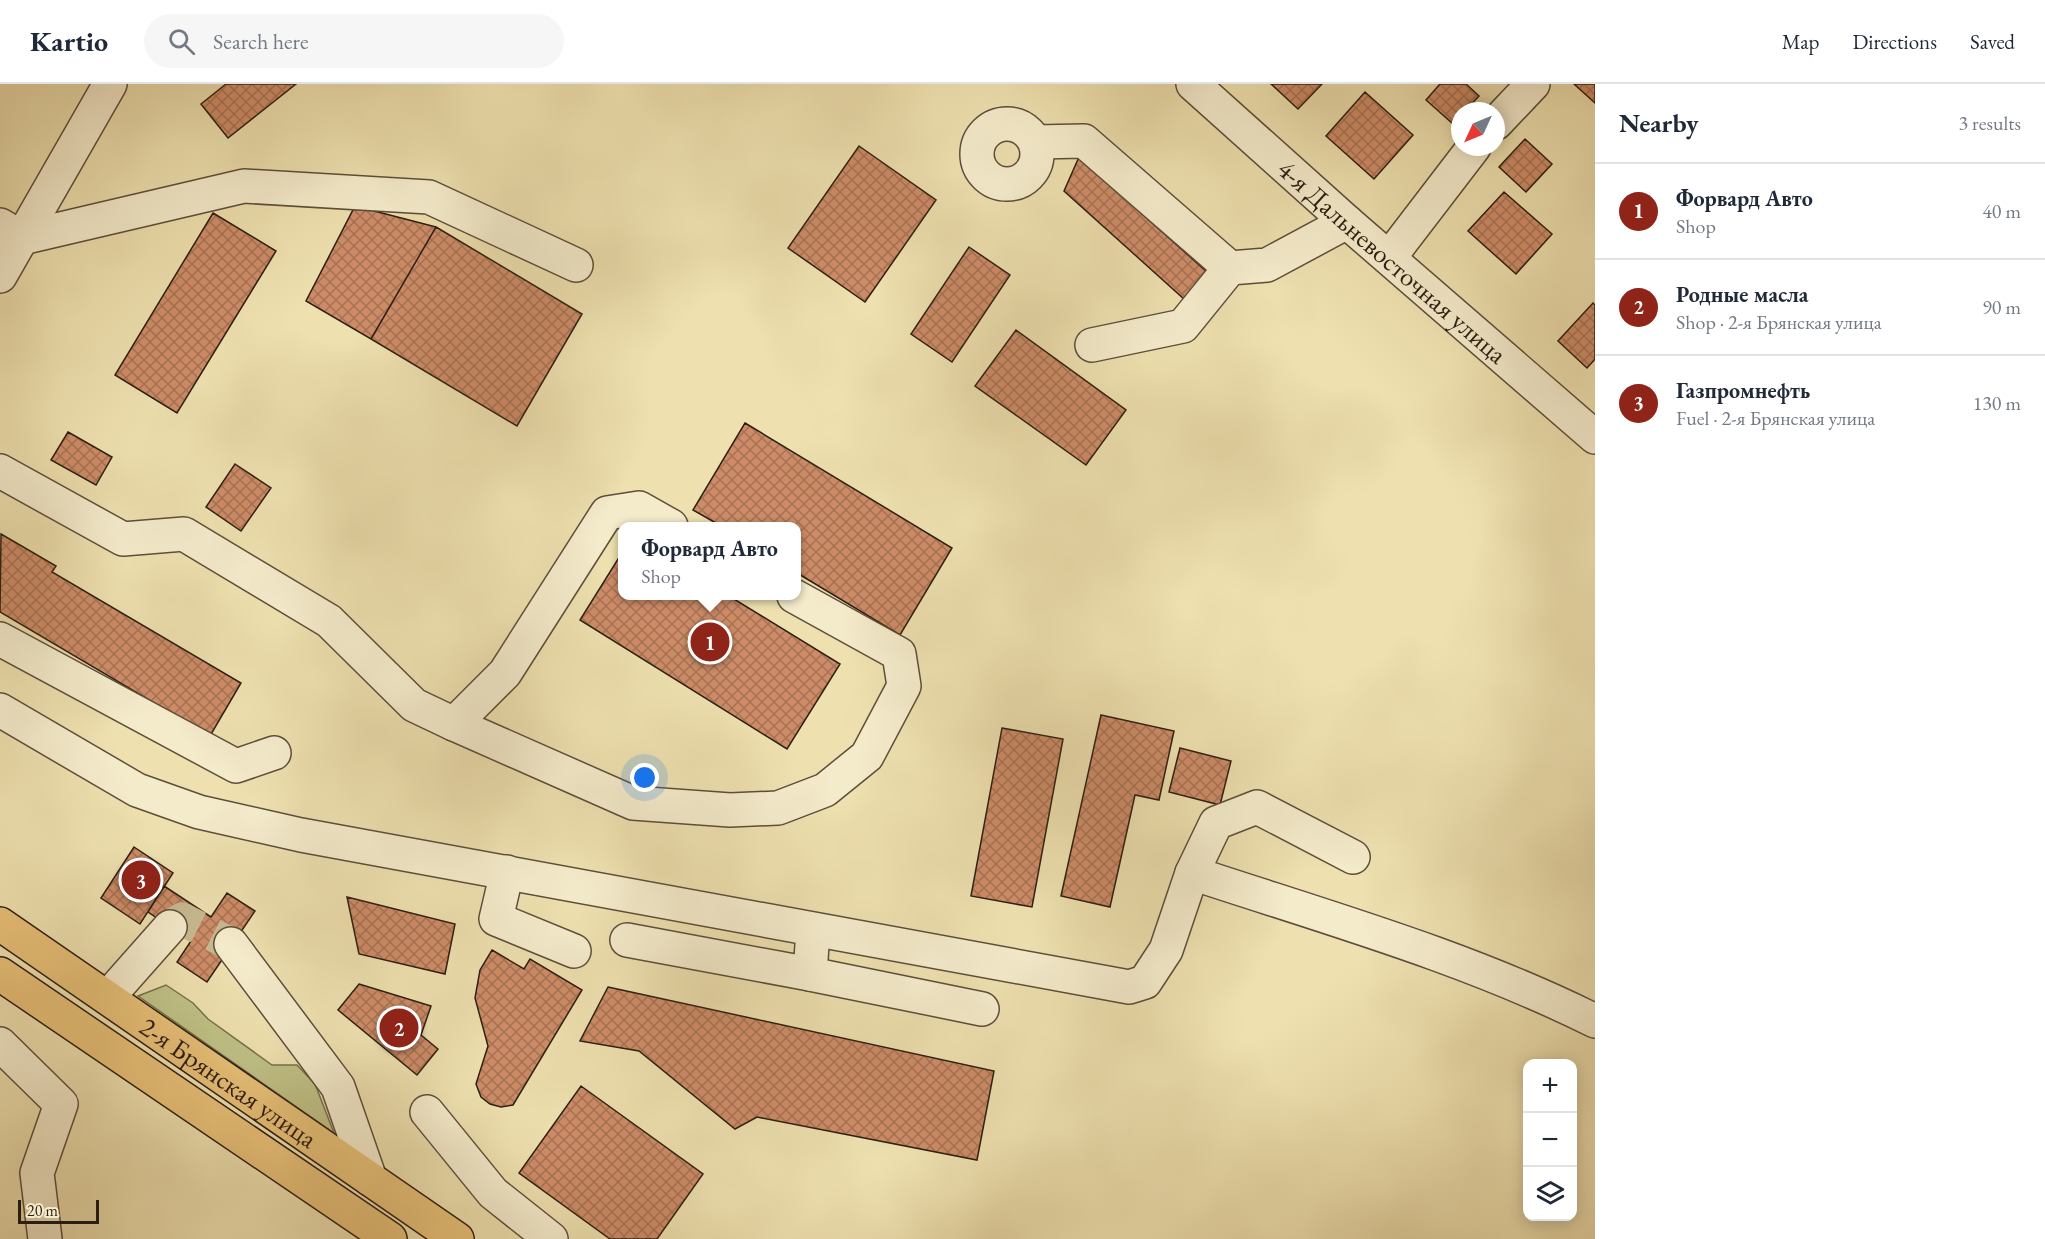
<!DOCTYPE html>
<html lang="en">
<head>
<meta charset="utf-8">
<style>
  :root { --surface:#fff; --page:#f6f6f7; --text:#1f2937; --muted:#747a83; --line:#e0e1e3; --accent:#8f2418 }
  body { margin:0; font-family:"EB Garamond",serif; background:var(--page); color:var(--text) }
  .controls { position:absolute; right:18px; bottom:18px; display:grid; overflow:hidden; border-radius:12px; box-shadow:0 3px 15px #0003 }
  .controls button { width:54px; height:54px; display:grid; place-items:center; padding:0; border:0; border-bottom:2px solid var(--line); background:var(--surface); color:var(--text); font:30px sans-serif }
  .compass { position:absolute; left:1451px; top:18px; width:54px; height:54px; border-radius:50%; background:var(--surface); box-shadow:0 3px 15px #0003; rotate:226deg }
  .scale { position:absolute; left:18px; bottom:15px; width:81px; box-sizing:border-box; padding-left:6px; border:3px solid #2d1e13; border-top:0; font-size:16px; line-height:21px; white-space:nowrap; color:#2d1e13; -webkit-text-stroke:4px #f4ebcb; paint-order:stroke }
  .you { position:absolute; left:645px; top:694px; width:21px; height:21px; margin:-15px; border:4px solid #fff; border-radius:50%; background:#1a73e8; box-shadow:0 0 0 9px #1a73e833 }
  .badge { display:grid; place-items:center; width:39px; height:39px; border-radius:50%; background:var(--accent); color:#fff; font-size:20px; font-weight:700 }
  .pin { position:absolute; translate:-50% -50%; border:3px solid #fff; box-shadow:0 2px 6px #0006 }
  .popup { position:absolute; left:618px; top:438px; width:183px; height:78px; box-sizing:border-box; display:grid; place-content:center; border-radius:12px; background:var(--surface); filter:drop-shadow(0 2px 4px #0005); font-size:20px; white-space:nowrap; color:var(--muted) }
  .popup b { font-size:22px; color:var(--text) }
  .popup::after { content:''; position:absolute; left:50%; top:100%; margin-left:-12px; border:12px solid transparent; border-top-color:var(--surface) }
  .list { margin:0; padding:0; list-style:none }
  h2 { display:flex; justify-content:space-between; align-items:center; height:78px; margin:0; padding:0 24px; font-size:26px }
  h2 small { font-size:20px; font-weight:400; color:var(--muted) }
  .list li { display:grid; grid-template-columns:39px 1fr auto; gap:18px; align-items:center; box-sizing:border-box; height:96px; padding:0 24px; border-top:2px solid var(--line) }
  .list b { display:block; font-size:22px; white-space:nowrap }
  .list p { margin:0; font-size:20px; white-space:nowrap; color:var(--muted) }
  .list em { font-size:20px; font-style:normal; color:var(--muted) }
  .icon { flex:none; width:33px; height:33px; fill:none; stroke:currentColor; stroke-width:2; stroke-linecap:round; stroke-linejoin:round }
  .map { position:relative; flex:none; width:1595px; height:1155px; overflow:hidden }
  header { display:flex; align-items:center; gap:36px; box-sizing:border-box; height:84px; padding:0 30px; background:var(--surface); border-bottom:2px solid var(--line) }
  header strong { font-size:28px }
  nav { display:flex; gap:33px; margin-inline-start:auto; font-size:21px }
  .search { width:420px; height:54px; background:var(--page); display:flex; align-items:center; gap:15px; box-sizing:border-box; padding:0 21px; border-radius:33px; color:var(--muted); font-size:22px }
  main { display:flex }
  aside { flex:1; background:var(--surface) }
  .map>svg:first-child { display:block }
  .grass { fill:#bfc186; stroke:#76704c; stroke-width:1.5 }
  .building { fill:url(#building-cross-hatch); stroke:#2d1e13; stroke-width:1.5 }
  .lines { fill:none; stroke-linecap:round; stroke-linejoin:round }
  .minor-tunnel { stroke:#c7b990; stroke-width:33; stroke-dasharray:33 16; stroke-linecap:butt }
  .minor-casing { stroke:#5d4e3a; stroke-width:36 }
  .major-casing { stroke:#2d1e13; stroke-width:36 }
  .minor { stroke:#f4ebcb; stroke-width:33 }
  .major { stroke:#e7c078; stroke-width:33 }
  .labels { text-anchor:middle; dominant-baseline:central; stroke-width:4.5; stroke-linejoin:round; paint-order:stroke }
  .street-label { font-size:27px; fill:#2d1e13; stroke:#f4ebcb }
</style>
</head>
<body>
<header>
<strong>Kartio</strong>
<div class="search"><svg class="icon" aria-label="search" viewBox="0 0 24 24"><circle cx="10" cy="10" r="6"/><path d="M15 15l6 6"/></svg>Search here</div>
<nav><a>Map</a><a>Directions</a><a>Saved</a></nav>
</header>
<main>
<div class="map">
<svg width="1595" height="1155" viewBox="0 0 1595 1155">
  <defs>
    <pattern id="building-cross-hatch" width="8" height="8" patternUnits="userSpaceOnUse" patternTransform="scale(1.5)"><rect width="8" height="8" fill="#cd8c67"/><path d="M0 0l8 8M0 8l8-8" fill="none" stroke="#a77254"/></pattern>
  </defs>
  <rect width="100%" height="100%" fill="#eee0af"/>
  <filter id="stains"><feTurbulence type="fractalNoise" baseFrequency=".00333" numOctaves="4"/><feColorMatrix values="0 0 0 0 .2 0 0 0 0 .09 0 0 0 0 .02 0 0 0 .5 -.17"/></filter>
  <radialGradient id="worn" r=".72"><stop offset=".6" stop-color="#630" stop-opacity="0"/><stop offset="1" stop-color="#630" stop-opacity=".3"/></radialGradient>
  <path class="grass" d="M166,901L193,919L208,935L272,981H297L315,1000L334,1049L138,912Z"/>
  <path class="building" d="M226,0H296L228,54L201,20Z
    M1271,0H1322L1298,25Z
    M1440,0H1466L1479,12L1465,27H1460V32L1453,40L1426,16Z
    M1574,0H1595V19Z
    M1365,8L1413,51L1374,95L1326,52Z
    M1525,55L1552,80L1526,108L1499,83Z
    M859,62L936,116L865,218L788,164Z
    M1079,73L1208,189L1185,216L1064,107Z
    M1504,108L1552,150L1516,190L1468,147Z
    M355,122L436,143L371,255L306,217Z
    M213,129L276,167L177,329L115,291Z
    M436,143L582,230L517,342L371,255Z
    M969,163L1010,191L952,278L911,250Z
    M1593,219L1595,221V275L1587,284L1558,257Z
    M1016,246L1126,326L1086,381L975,302Z
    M745,339L952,464L900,551L797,489V442H721L693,426Z
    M68,348L112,373L96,401L51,376Z
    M235,380L271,404L241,447L206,423Z
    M1,450L56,482L52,488L241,599L210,652L0,528Z
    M623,467V512H729L840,580L787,665L580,536Z
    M1101,631L1174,647L1159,716L1135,711L1110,823L1061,812Z
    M1002,644L1063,655L1032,823L971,812Z
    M1180,664L1231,677L1220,721L1169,708Z
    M134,763L173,789L140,840L101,814Z
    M164,802L211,833L227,809L255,827L207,898L177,878L191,857L148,828Z
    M347,813L455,840L445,890L359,870Z
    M492,866L524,885L530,875L582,906L513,1021L501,1023L490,1020L481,1013L476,1000L488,962L475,914L480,886Z
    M359,900L431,922L421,951L438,965L417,991L338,926Z
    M608,903L994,987L977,1076L757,1033L735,1045L639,967L580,957Z
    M581,1002L703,1090L657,1155H610L519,1089Z"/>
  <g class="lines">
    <path class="minor-tunnel" d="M170,843L182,835L231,860"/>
    <defs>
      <g id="minor">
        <path id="s1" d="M1193,0L1347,138L1595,353"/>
        <path d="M1496,39L1533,0"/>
        <circle cx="1007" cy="70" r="30"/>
        <path d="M1035,58L1084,57L1230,184"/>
        <path d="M0,141L22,154L244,102L429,113L576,181"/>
        <path d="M1389,174L1474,63"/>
        <path d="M0,192L110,0"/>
        <path d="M1092,261L1183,242L1230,184L1267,181L1347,138"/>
        <path d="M0,387L123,455L184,450L329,537L414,621L454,640L633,719L730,726L778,724L825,706L867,672L904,602L899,570L794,512"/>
        <path d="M0,555L236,682L274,669"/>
        <path d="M0,626L137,706L199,728L301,751L1129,903L1145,898L1166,866L1192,789L1216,739L1257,723L1353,773"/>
        <path d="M454,640L505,589L607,429L639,424L671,442"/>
        <path d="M507,788L496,835L574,867"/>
        <path d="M1192,789C1328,834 1467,873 1595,937"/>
        <path d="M627,856L810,890L813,846"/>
        <path d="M231,860L338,1003L370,1095"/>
        <path d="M810,890L982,925"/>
        <path d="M108,913L170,843"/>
        <path d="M0,960L61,1020L37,1089L45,1155"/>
        <path d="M427,1028L493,1109L551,1155"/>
      </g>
      <g id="major">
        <path id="s2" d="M0,840L457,1155"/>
        <path d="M0,890L390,1155"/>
      </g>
    </defs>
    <use href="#minor" class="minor-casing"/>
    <use href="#major" class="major-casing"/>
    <use href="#minor" class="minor"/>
    <use href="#major" class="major"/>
  </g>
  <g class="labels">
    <g class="street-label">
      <text stroke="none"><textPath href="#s1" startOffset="267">4-я Дальневосточная улица</textPath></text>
      <text stroke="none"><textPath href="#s2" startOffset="278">2-я Брянская улица</textPath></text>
    </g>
  </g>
  <rect width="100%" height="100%" filter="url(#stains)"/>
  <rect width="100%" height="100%" fill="url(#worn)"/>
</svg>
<div class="controls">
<button>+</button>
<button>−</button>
<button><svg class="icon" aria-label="layers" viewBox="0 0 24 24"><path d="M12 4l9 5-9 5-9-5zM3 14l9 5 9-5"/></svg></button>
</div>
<svg class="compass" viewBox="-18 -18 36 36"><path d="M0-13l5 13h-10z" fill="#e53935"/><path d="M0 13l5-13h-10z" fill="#747a83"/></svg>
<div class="scale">20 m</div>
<div class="you"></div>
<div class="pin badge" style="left:710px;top:558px">1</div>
<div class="popup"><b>Форвард Авто</b>Shop</div>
<div class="pin badge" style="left:399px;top:944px">2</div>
<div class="pin badge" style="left:141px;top:796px">3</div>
</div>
<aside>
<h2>Nearby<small>3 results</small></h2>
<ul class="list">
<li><span class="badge">1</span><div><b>Форвард Авто</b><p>Shop</p></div><em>40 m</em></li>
<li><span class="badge">2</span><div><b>Родные масла</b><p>Shop · 2-я Брянская улица</p></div><em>90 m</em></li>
<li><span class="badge">3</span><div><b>Газпромнефть</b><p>Fuel · 2-я Брянская улица</p></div><em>130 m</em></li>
</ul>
</aside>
</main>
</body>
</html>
